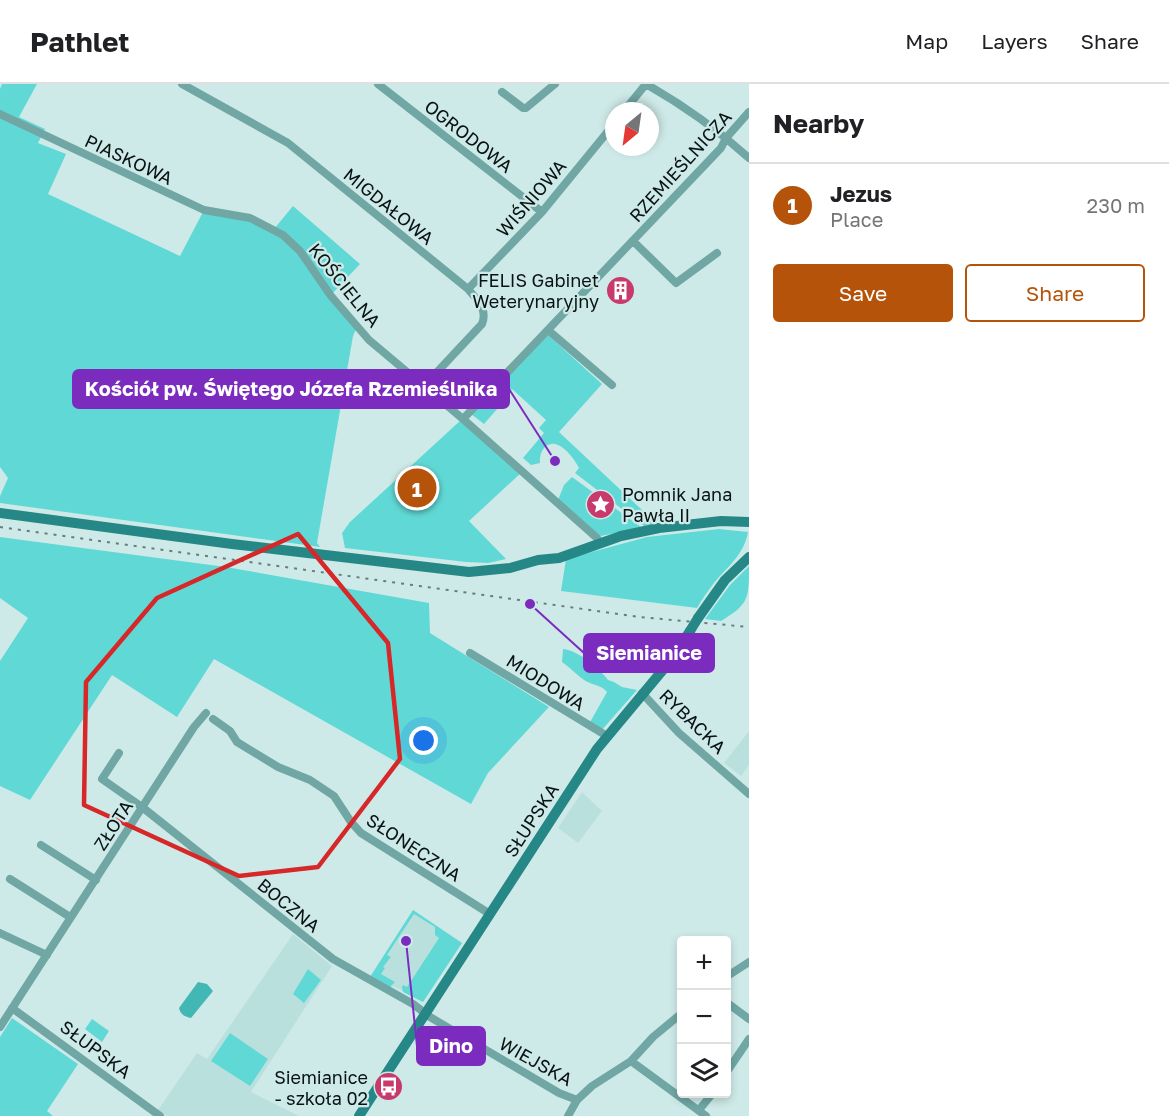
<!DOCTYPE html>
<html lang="en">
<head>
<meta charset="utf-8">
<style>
  :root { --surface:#fff; --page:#f6f6f6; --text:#202124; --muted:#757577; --line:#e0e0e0; --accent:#b45309 }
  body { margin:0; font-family:"Golos Text",sans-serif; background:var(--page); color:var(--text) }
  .controls { position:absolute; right:18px; bottom:18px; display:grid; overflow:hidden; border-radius:6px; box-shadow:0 3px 9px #0003 }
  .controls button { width:54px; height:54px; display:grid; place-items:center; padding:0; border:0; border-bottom:2px solid var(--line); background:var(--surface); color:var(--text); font:30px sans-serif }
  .compass { position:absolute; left:605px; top:18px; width:54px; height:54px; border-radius:50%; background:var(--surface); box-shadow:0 3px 9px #0003; rotate:209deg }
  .you { position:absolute; left:424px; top:657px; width:21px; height:21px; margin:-15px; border:4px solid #fff; border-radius:50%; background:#1a73e8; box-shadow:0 0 0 9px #1a73e833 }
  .badge { display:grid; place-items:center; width:39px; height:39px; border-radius:50%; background:var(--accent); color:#fff; font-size:20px; font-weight:700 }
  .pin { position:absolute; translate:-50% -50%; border:3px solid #fff; box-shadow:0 2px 6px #0006 }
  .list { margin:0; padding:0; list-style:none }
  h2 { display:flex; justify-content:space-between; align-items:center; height:78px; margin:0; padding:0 24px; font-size:26px }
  h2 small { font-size:20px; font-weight:400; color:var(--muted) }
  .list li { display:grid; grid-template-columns:39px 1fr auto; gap:18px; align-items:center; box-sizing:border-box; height:84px; padding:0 24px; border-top:2px solid var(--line) }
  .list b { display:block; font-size:22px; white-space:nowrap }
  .list p { margin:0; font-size:20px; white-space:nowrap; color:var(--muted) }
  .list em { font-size:20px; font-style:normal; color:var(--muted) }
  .actions { display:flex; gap:12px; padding:18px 24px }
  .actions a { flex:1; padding:14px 0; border:2px solid var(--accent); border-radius:6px; text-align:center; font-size:21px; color:var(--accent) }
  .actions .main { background:var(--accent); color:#fff }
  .icon { flex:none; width:33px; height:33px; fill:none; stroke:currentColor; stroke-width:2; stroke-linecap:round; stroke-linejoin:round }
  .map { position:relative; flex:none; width:749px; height:1032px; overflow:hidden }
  header { display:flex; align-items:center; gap:36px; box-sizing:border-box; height:84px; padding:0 30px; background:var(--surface); border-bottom:2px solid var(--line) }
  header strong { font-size:28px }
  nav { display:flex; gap:33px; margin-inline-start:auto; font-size:21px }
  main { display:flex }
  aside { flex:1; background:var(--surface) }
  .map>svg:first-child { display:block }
  .built { fill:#bae0de }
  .green { fill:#60d9d6 }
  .water { fill:#42b7b4 }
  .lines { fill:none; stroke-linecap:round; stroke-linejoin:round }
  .street { stroke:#70a7a4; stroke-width:8 }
  .secondary { stroke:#268886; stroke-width:10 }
  .rail { stroke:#697c7b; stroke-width:2; stroke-dasharray:3 6; stroke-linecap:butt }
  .secondary-bridge { stroke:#268886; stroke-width:10 }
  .marked { fill:none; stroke:#d62828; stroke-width:4.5; stroke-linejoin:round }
  .labels { text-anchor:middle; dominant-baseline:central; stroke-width:4.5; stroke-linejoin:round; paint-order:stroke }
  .street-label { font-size:18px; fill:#091313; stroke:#ceeae8 }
  .poi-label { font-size:18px; fill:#091313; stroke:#ceeae8; text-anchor:end }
  .leader { fill:none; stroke:#7b2cbf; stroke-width:2 }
  .callout-dot { fill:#7b2cbf; stroke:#ceeae8; stroke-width:2 }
  .callout { fill:#7b2cbf; stroke:#7b2cbf; stroke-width:2 }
  .callout-label { font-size:20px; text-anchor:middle; font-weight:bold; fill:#fff }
</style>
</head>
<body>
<header>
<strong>Pathlet</strong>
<nav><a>Map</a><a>Layers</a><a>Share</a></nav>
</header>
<main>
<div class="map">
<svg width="749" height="1032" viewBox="0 0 749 1032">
  <rect width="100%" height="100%" fill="#ceeae8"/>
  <path class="built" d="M749,647V681L741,692L724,679Z
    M582,708L602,727L578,759L558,744Z
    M413,826L462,859L423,918L393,902L390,903L370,893Z
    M293,850L332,882L251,1008L299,1032H167L158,1026L197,969L207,975Z"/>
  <path class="green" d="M2,0H37L19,33L45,45L38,59L66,70L48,110L180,172L204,126L231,130L274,145L293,122L360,180L331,211L357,243L353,252L317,459L320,463L0,419V412L8,394L0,383V5Z
    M547,250L602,300L559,348L657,440L644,442L575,389L579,384C574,375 567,365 558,361C546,356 539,368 540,379L531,381L523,374L544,349L539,344L546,336L512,305L504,313L505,316L484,340L471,330Z
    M461,336L522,388L469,437L506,475L488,479L466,478L345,464L342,449L350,438Z
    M572,393L641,443L601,452L596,449L558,416L564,401Z
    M719,445L748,448C744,471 728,482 714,499C708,507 702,515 697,524L561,507L566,475L647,453Z
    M0,453L226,483L429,519L430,549L549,623L488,689L471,720L214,575L177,633L112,591L30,716L0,702V577L28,534L0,514Z
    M749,482C749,515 749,520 721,537L705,535L730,501Z
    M563,565C578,566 600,585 608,596L614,598L622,603L637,606L601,647L589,640L607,608C602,602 597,602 590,599C580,595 571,584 562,578Z
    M413,826L462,859L423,918L403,908L402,903L403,901L407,903L439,854L435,851V843L414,830L387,871L391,873L383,883L385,884L381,890L395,898L390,903L370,893Z
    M308,885L321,896L304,919L293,910Z
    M12,934L78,980L47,1027L53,1032H0V953Z
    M92,935L109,947L102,958L85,945Z
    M230,949L268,975L250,1002L211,977Z"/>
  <path class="water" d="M198,898L207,900L213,907L191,934C185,933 180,930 179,924Z"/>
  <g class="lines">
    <path class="street" d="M182,0L288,59L468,205C477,216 488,225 482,240L424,302
      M378,0L542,128
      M646,0C683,21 718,46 749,74
      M502,8L523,24H526L555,0
      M624,27L646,0
      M0,30L204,126L250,134L283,151L300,167L331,212L369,256L463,335L597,454L600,459
      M633,157L676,199L717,169
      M468,205L542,128L614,40
      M548,246L612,301
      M463,335L721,64L726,54L749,28
      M470,569L607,652
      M642,609L679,649L749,710
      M213,635L230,647L237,658L278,683L310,696L334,712L351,738L361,749L490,830
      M119,669L102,695L142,723L333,875L413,920L430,933L559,1009L577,1016L592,1002L631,977L653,953L682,929
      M41,761L96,796
      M10,795L70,833
      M0,849L47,871
      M726,893L749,878
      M726,918L749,935
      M12,924L160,1032
      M0,943L194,643L206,629
      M631,977L706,1032
      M726,989L749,955
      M699,1026L712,1010
      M568,1032L577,1016"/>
    <path class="secondary" d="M0,429L232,460L469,488L510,484L538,476L559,474L621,452L659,444L721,437L749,438
      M698,534L725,496L749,473
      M359,1032L597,665L667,581L690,547"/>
    <path class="rail" d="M0,443L640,533L749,543"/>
    <path class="secondary-bridge" d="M690,547L698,534"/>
  </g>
  <path class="marked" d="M298,450L388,559L400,675L318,783L239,792L84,721L86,598L157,514Z"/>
  <defs>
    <symbol id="building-disc" viewBox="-11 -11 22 22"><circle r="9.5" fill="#c73a6b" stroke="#ceeae8"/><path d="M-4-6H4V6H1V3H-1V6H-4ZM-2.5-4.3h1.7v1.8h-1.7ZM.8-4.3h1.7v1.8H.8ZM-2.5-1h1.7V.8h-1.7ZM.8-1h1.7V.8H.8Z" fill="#fff"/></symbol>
    <symbol id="sight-disc" viewBox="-11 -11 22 22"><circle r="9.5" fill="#c73a6b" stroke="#ceeae8"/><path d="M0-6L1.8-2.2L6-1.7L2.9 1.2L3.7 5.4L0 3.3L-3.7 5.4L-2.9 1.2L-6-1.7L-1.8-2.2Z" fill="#fff"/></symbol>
    <symbol id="bus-disc" viewBox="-11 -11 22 22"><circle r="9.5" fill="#c73a6b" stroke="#ceeae8"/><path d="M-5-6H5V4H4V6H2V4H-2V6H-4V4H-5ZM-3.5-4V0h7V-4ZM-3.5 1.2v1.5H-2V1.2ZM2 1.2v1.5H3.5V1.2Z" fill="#fff"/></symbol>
  </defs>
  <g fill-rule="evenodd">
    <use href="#building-disc" x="604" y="190" width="33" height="33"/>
    <use href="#sight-disc" x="584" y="404" width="33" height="33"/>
    <use href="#bus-disc" x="372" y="986" width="33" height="33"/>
  </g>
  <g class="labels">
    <g class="street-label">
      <text transform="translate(469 52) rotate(38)">OGRODOWA</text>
      <text transform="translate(129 75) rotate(25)">PIASKOWA</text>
      <text transform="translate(680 82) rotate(-48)">RZEMIEŚLNICZA</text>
      <text transform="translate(531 114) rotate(-49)">WIŚNIOWA</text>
      <text transform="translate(389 122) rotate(39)">MIGDAŁOWA</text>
      <text transform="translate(345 201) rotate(51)">KOŚCIELNA</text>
      <text transform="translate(546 598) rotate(32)">MIODOWA</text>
      <text transform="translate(693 637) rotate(44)">RYBACKA</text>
      <text transform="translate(531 736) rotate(-57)">SŁUPSKA</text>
      <text transform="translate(113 741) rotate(-57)">ZŁOTA</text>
      <text transform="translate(414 763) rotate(33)">SŁONECZNA</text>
      <text transform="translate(289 821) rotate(39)">BOCZNA</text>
      <text transform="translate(96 965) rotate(37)">SŁUPSKA</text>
      <text transform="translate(536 977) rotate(29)">WIEJSKA</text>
    </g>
    <g class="poi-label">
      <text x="599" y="196">FELIS Gabinet<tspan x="599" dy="21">Weterynaryjny</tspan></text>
      <text x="622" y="410" text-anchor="start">Pomnik Jana<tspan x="622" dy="21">Pawła II</tspan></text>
      <text x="368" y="993">Siemianice<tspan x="368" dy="21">- szkoła 02</tspan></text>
    </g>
  </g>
  <path class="leader" d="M555 377L509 305M530 520L584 569M406 857L417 962"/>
  <g class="callout-dot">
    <circle cx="555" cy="377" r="6"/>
    <circle cx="530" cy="520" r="6"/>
    <circle cx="406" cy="857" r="6"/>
  </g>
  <g class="callout">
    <rect x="73" y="286" width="436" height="38" rx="6"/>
    <rect x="584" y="550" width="130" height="38" rx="6"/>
    <rect x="417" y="943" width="68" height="38" rx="6"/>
  </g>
  <g class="callout-label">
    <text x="291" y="312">Kościół pw. Świętego Józefa Rzemieślnika</text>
    <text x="649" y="576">Siemianice</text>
    <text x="451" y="969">Dino</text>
  </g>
</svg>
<div class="controls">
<button>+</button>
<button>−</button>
<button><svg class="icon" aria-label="layers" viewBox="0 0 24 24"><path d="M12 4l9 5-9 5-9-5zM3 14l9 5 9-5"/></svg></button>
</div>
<svg class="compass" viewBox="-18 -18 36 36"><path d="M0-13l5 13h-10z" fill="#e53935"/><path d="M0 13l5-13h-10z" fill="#757577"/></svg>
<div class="you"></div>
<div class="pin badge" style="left:417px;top:404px">1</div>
</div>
<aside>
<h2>Nearby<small></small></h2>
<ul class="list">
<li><span class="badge">1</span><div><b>Jezus</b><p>Place</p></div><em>230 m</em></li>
</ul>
<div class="actions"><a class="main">Save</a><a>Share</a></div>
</aside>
</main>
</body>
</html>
